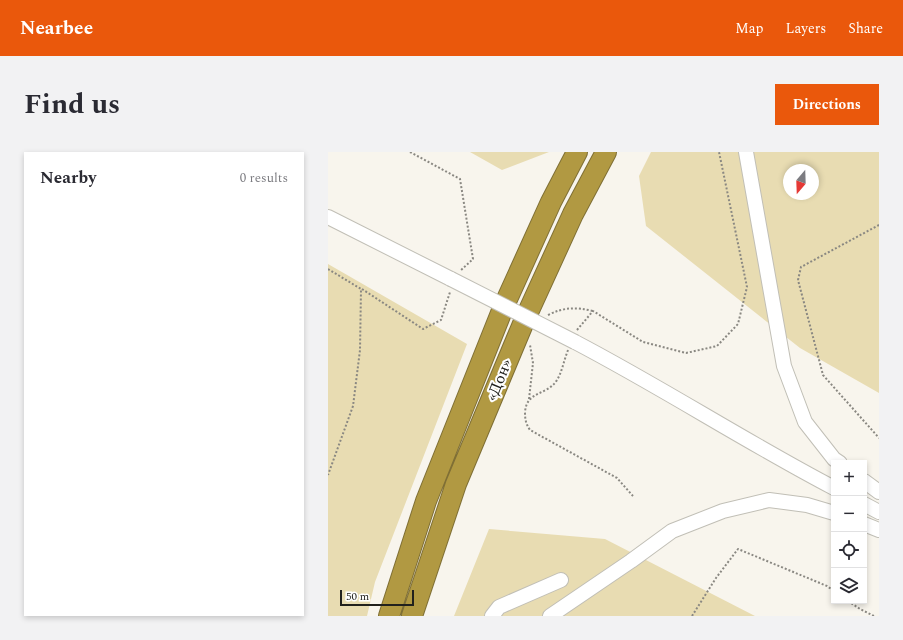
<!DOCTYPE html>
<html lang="en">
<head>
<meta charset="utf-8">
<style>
  :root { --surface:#fff; --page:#f2f2f3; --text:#2b2b33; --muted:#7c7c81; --line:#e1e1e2; --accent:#ea580c }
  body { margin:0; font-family:Spectral,serif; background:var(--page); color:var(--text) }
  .controls { position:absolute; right:12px; bottom:12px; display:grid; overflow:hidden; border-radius:0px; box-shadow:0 2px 6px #0003 }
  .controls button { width:36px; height:36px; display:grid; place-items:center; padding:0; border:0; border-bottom:1px solid var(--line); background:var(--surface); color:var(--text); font:20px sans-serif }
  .compass { position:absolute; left:455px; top:12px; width:36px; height:36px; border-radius:50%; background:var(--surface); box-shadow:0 2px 6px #0003; rotate:199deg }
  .scale { position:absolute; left:12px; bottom:10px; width:74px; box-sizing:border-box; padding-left:4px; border:2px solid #21211d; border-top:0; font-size:11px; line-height:14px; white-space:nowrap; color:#21211d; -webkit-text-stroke:3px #fff; paint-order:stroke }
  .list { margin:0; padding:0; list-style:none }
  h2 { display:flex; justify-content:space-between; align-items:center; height:52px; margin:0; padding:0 16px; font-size:17px }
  h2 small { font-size:13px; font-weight:400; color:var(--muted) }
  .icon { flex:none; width:22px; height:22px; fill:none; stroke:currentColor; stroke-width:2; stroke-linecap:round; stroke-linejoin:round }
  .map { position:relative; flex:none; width:551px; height:464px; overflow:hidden; border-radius:0px }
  header { display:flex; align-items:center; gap:24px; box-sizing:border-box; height:56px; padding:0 20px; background:var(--accent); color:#fff }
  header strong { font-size:19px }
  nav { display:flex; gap:22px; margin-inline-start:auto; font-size:14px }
  .intro { display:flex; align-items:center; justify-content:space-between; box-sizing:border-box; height:96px; padding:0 24px }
  h1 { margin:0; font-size:28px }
  .button { padding:10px 18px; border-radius:0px; background:var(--accent); color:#fff; font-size:14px; font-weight:700 }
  main { display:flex; gap:24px; padding:0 24px }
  aside { flex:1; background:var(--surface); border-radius:0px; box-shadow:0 2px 6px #0003 }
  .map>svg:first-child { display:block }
  .green { fill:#e8dcb2; fill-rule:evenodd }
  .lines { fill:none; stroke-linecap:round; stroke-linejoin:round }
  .minor-casing { stroke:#c1bfb6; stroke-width:16 }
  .highway-casing { stroke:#7f6f35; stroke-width:22 }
  .path { stroke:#8a8882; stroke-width:2; stroke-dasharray:2 2; stroke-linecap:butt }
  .minor { stroke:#fff; stroke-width:14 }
  .highway { stroke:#b19942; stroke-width:20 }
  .minor-bridge-casing { stroke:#c1bfb6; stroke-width:16; stroke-linecap:butt }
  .minor-bridge { stroke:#fff; stroke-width:14 }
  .labels { text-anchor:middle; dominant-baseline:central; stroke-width:4; stroke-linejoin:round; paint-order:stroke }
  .street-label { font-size:16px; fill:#21211d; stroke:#fff }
</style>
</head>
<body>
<header>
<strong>Nearbee</strong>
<nav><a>Map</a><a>Layers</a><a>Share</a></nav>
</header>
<div class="intro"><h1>Find us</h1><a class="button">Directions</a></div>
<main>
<aside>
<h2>Nearby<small>0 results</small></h2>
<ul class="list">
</ul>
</aside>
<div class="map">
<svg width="551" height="464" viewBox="0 0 551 464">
  <rect width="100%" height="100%" fill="#f8f5ed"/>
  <path class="green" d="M142,0H221L174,18Z
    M323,0H551V241L472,196L318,74L311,24ZM461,18H485V42H461Z
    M0,112L139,192L47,430L39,464H0Z
    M161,377L277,387L427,464H126Z"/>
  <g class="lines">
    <defs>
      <path id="minor" d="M418,0L456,214L477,270L506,307L512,311
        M0,65L123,127
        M247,190C335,236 418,290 506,336
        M536,329L551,340
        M536,352L551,360
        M536,372L551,378
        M164,464L171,455L233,428
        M222,464L303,409L344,379L395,359L441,348L479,353L506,361"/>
      <path id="highway" d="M61,464L98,349L175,156L223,50L249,0
        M84,464L128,332L197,167L245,62L278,0"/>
    </defs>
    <use href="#minor" class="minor-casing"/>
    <use href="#highway" class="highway-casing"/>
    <path class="path" d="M82,0L132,27L145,107L132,119
      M551,73L473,115L470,128L495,223L551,286
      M0,117L33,137L32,198L25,254L0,323
      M34,137L95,177L113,168L122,140
      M220,163C236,155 248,155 265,159
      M249,178L265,159L315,190L358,201L389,194L410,172L419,135L391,0
      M240,198C236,208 234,220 229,228C219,244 199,238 197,260C197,268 198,272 202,278L289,326L305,344
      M201,247L205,211L202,193
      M520,449L532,457L546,464
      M364,464L388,426L410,397L499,434L506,439"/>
    <use href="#minor" class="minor"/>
    <use href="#highway" class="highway"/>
    <defs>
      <path id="minor-bridge" d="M123,127L247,190"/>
    </defs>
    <use href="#minor-bridge" class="minor-bridge-casing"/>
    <use href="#minor-bridge" class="minor-bridge"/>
  </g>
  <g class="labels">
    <g class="street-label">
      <text transform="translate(171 228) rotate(-68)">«Дон»</text>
    </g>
  </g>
</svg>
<div class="controls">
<button>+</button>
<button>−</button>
<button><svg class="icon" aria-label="locate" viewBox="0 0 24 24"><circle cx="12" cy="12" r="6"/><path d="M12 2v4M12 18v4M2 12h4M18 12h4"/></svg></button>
<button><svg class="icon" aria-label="layers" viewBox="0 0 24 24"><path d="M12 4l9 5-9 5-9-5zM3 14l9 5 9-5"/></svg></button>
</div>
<svg class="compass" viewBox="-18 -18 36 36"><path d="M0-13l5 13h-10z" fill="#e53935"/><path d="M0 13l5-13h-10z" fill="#7c7c81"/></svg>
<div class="scale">50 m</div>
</div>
</main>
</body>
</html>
